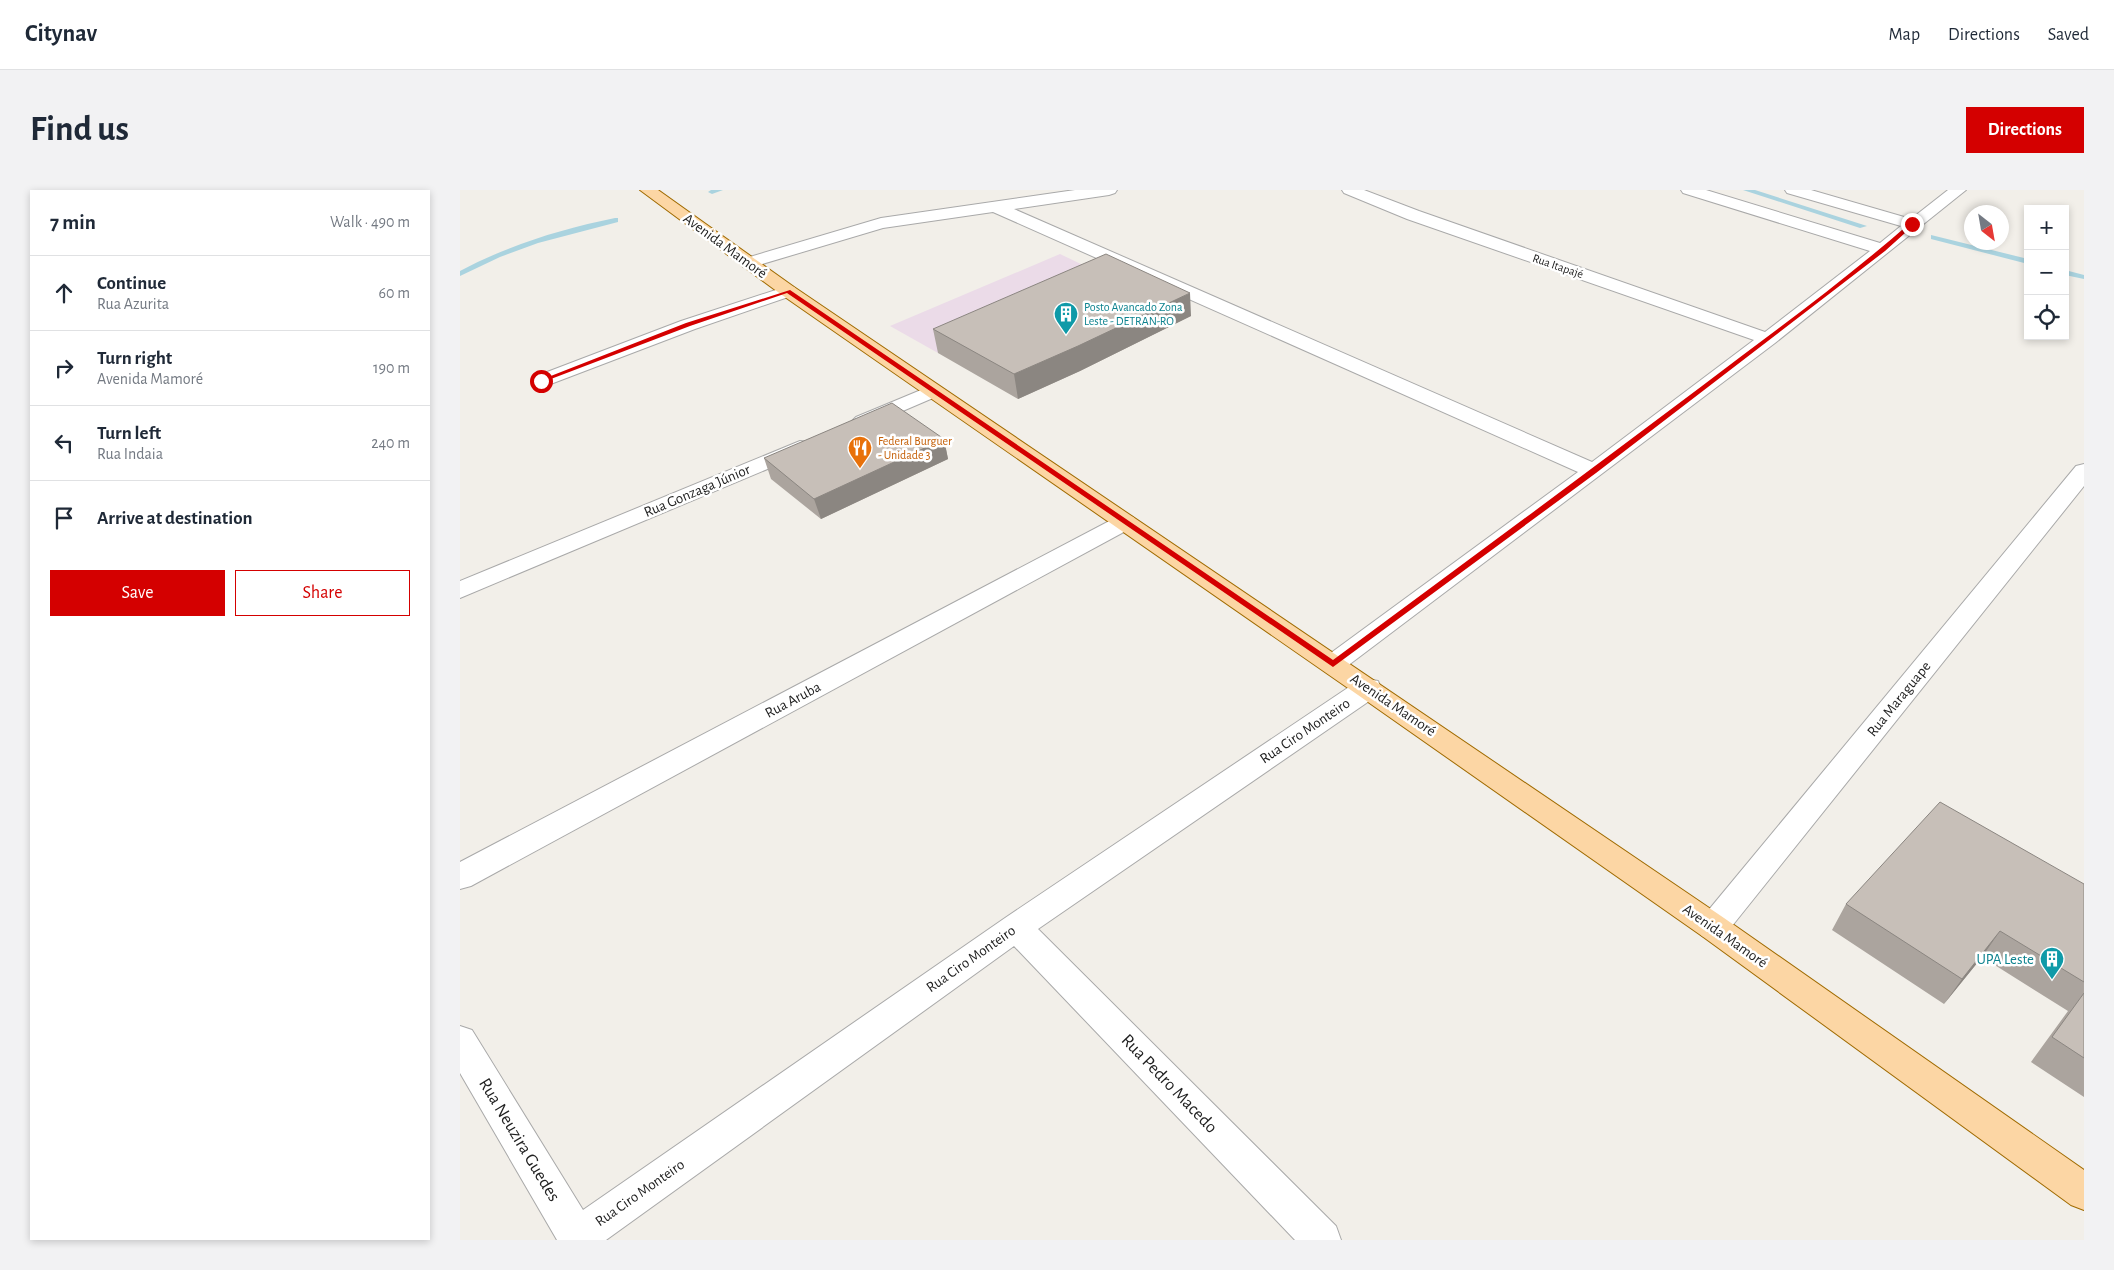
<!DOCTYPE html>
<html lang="en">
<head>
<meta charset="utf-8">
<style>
  :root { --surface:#fff; --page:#f2f2f3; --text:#1f2937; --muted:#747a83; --line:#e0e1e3; --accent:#d40000 }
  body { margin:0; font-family:"Alegreya Sans",sans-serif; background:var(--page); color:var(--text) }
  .controls { position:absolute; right:15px; top:15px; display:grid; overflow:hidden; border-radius:0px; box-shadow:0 2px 8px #0003 }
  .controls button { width:45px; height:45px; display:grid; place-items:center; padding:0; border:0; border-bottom:1px solid var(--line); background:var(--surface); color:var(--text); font:25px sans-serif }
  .compass { position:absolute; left:1504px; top:15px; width:45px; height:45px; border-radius:50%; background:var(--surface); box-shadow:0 2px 8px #0003; rotate:149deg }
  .stop { position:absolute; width:15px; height:15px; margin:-11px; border:4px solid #d40000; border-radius:50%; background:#fff }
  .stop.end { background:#d40000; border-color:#fff; box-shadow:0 1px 5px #0008 }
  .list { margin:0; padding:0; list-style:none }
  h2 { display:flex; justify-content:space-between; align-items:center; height:65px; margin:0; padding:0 20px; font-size:21px }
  h2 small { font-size:16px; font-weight:400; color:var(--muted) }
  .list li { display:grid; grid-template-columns:32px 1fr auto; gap:15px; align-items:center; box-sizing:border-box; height:75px; padding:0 20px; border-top:1px solid var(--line) }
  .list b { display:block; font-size:19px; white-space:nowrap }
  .list p { margin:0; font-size:16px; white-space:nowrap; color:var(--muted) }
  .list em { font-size:16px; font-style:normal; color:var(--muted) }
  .actions { display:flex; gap:10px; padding:15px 20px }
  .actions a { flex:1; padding:11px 0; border:1px solid var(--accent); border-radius:0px; text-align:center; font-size:18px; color:var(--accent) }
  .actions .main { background:var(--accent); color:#fff }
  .icon { flex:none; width:28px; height:28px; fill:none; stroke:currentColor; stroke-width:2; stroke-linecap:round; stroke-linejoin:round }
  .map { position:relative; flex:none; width:1624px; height:1050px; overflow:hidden; border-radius:0px }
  header { display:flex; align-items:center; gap:30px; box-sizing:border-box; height:70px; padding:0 25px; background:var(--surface); border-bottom:1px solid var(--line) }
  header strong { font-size:24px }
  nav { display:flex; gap:28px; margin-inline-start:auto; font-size:18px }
  .intro { display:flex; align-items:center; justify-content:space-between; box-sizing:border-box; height:120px; padding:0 30px }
  h1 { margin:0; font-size:35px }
  .button { padding:12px 22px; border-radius:0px; background:var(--accent); color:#fff; font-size:18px; font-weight:700 }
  main { display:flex; gap:30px; padding:0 30px }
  aside { flex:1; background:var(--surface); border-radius:0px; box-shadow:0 2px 8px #0003 }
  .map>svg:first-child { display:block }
  .industrial { fill:#ebdbe8 }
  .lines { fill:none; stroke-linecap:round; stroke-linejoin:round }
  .stream { fill:#aad3df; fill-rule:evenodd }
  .minor-casing { stroke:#a9a9a9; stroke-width:2 }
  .major-casing { stroke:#a06b00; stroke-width:2 }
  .minor { fill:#fff; fill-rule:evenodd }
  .major { fill:#fcd6a4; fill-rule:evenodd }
  .wall { fill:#aba49e }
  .shaded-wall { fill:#8b8681 }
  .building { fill:#c7bfb8; stroke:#8b8681 }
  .route { fill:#d40000 }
  .labels { text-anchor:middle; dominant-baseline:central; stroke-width:5; stroke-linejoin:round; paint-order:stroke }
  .far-street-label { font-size:12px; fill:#222; stroke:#fff }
  .far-culture-label { font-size:12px; fill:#0d838f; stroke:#fff; text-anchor:start }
  .far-food-label { font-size:12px; fill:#c56008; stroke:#fff; text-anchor:start }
  .street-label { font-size:15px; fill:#222; stroke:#fff }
  .culture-label { font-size:15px; fill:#0d838f; stroke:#fff; text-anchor:end }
  .near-street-label { font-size:18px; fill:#222; stroke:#fff }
</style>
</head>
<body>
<header>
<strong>Citynav</strong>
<nav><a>Map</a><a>Directions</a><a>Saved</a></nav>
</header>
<div class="intro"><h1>Find us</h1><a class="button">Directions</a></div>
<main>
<aside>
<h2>7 min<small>Walk · 490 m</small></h2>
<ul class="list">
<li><svg class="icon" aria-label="ahead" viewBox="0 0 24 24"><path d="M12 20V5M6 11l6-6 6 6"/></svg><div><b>Continue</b><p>Rua Azurita</p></div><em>60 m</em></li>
<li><svg class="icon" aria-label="right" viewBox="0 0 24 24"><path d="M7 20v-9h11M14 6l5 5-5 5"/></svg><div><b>Turn right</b><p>Avenida Mamoré</p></div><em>190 m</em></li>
<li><svg class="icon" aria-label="left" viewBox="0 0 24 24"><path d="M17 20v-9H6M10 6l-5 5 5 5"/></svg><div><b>Turn left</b><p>Rua Indaia</p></div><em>240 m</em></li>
<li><svg class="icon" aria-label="arrive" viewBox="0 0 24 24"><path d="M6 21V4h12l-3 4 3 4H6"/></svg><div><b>Arrive at destination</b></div></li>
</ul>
<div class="actions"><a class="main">Save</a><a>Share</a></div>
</aside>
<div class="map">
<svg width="1624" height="1050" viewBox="0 0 1624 1050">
  <rect width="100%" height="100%" fill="#f2efe9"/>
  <path class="industrial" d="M600,64L648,87L478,163L430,136Z"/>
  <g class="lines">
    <path class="stream" d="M251,0H263L252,4L248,2Z
      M1283,0H1295L1407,36L1400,38Z
      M155,28H158V32L78,53L40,67L0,86V81C49,55 101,39 155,28Z
      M1471,45L1568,69V74L1471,49Z
      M1605,80L1624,85V89L1605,85Z"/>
    <defs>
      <path id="minor" d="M615,0H657L655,3L649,5L554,19L1132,272L1294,150L947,29L884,3L882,0H904L959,21L1305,142L1410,61L1223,3L1221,0H1246L1420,53L1441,36L1327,3L1325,0H1351L1451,29L1488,0H1506L1315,153L882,480L873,483L864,480L860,474L864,468L1118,282L533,22L423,38L289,78L283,77L280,73L283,69L421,28Z
        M328,96L334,97L337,101L334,105L235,139L88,195L81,197L74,195L71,191L74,187L221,131Z
        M473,195L480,197L483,201L480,205L410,235L403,237L396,235L392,231L396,227Z
        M340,251L348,252L351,257L348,262L0,408V391Z
        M1624,274V296L1264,746L1253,750L1242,746L1237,737L1242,728L1616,276Z
        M665,325L673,327L677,332L673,337L11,696L0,699V672L657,327Z
        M908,489L918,491L921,498L918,505L578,739L876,1036L881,1050H835L554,756L146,1050H97L0,883V836L12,840L123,1020L545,728L898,491Z"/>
      <path id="major" d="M180,0H198L334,97L1264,728L1624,980V1020L1611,1015L1242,746L898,505L322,105Z"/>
    </defs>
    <use href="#minor" class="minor-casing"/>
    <use href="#major" class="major-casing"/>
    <use href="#minor" class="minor"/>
    <use href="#major" class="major"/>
  </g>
  <path class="wall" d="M731,126L620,181L558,209L478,163L473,139Z
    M484,249L488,269L361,329L311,289L304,268Z
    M1624,694V907L1571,872L1608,821L1522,767L1484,814L1372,740L1386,714Z"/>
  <path class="shaded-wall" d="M730,103L731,126L620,181L558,209L554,184Z
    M484,249L488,269L361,329L354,309Z
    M1540,741L1522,767L1484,814L1502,789Z"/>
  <path class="building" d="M646,64L730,103L618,156L554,184L473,139Z
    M432,213L484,249L354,309L304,268Z
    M1480,612L1624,694V792L1540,741L1502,789L1386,714Z
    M1624,803V868L1592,847Z"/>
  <path class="route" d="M1450,33L1455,34L1425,61L1136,283L873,477L327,103L230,136L83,192L78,191L226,133L330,100L873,470C996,379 1120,288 1242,196C1312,143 1384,91 1450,33Z"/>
  <defs>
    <symbol id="building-pin" viewBox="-11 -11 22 30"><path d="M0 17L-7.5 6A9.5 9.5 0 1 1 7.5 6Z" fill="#0f9aa8" stroke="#fff"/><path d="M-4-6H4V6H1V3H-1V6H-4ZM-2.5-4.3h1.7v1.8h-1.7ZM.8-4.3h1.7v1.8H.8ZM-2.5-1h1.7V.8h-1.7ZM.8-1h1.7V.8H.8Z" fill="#fff"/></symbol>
    <symbol id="restaurant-pin" viewBox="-11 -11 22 30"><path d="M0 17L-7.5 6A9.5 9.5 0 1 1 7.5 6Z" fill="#e8710a" stroke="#fff"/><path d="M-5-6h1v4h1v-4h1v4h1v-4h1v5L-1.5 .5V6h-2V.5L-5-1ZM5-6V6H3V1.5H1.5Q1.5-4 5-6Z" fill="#fff"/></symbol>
  </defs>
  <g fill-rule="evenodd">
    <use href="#building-pin" x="592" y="110" width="28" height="38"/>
    <use href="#restaurant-pin" x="386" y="244" width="28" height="38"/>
    <use href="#building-pin" x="1578" y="755" width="28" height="38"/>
  </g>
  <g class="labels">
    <g class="far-street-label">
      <text transform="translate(1098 76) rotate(19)">Rua Itapajé</text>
    </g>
    <g class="far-culture-label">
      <text x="624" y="117">Posto Avancado Zona<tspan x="624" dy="14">Leste - DETRAN-RO</tspan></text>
    </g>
    <g class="far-food-label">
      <text x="418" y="251">Federal Burguer<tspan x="418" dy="14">- Unidade 3</tspan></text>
    </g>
    <g class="street-label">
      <text transform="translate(265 56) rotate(36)">Avenida Mamoré</text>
      <text transform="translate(237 301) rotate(-23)">Rua Gonzaga Júnior</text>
      <text transform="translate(1439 509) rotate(-51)">Rua Maraguape</text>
      <text transform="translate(333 510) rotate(-28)">Rua Aruba</text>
      <text transform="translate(933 515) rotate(34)">Avenida Mamoré</text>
      <text transform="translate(845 541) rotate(-34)">Rua Ciro Monteiro</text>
      <text transform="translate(1265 746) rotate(35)">Avenida Mamoré</text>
      <text transform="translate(511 769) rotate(-35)">Rua Ciro Monteiro</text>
      <text transform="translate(180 1003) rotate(-35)">Rua Ciro Monteiro</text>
    </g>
    <g class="culture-label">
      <text x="1574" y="769">UPA Leste</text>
    </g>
    <g class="near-street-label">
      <text transform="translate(709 894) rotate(46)">Rua Pedro Macedo</text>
      <text transform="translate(59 950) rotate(59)">Rua Neuzira Guedes</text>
    </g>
  </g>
</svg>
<div class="controls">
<button>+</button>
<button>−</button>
<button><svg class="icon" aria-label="locate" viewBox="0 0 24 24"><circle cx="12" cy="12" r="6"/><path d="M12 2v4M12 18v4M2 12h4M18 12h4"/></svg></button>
</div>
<svg class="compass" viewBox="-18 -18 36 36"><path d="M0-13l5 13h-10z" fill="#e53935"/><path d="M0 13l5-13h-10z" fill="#747a83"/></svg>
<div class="stop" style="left:81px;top:191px"></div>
<div class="stop end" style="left:1452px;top:34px"></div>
</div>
</main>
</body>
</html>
